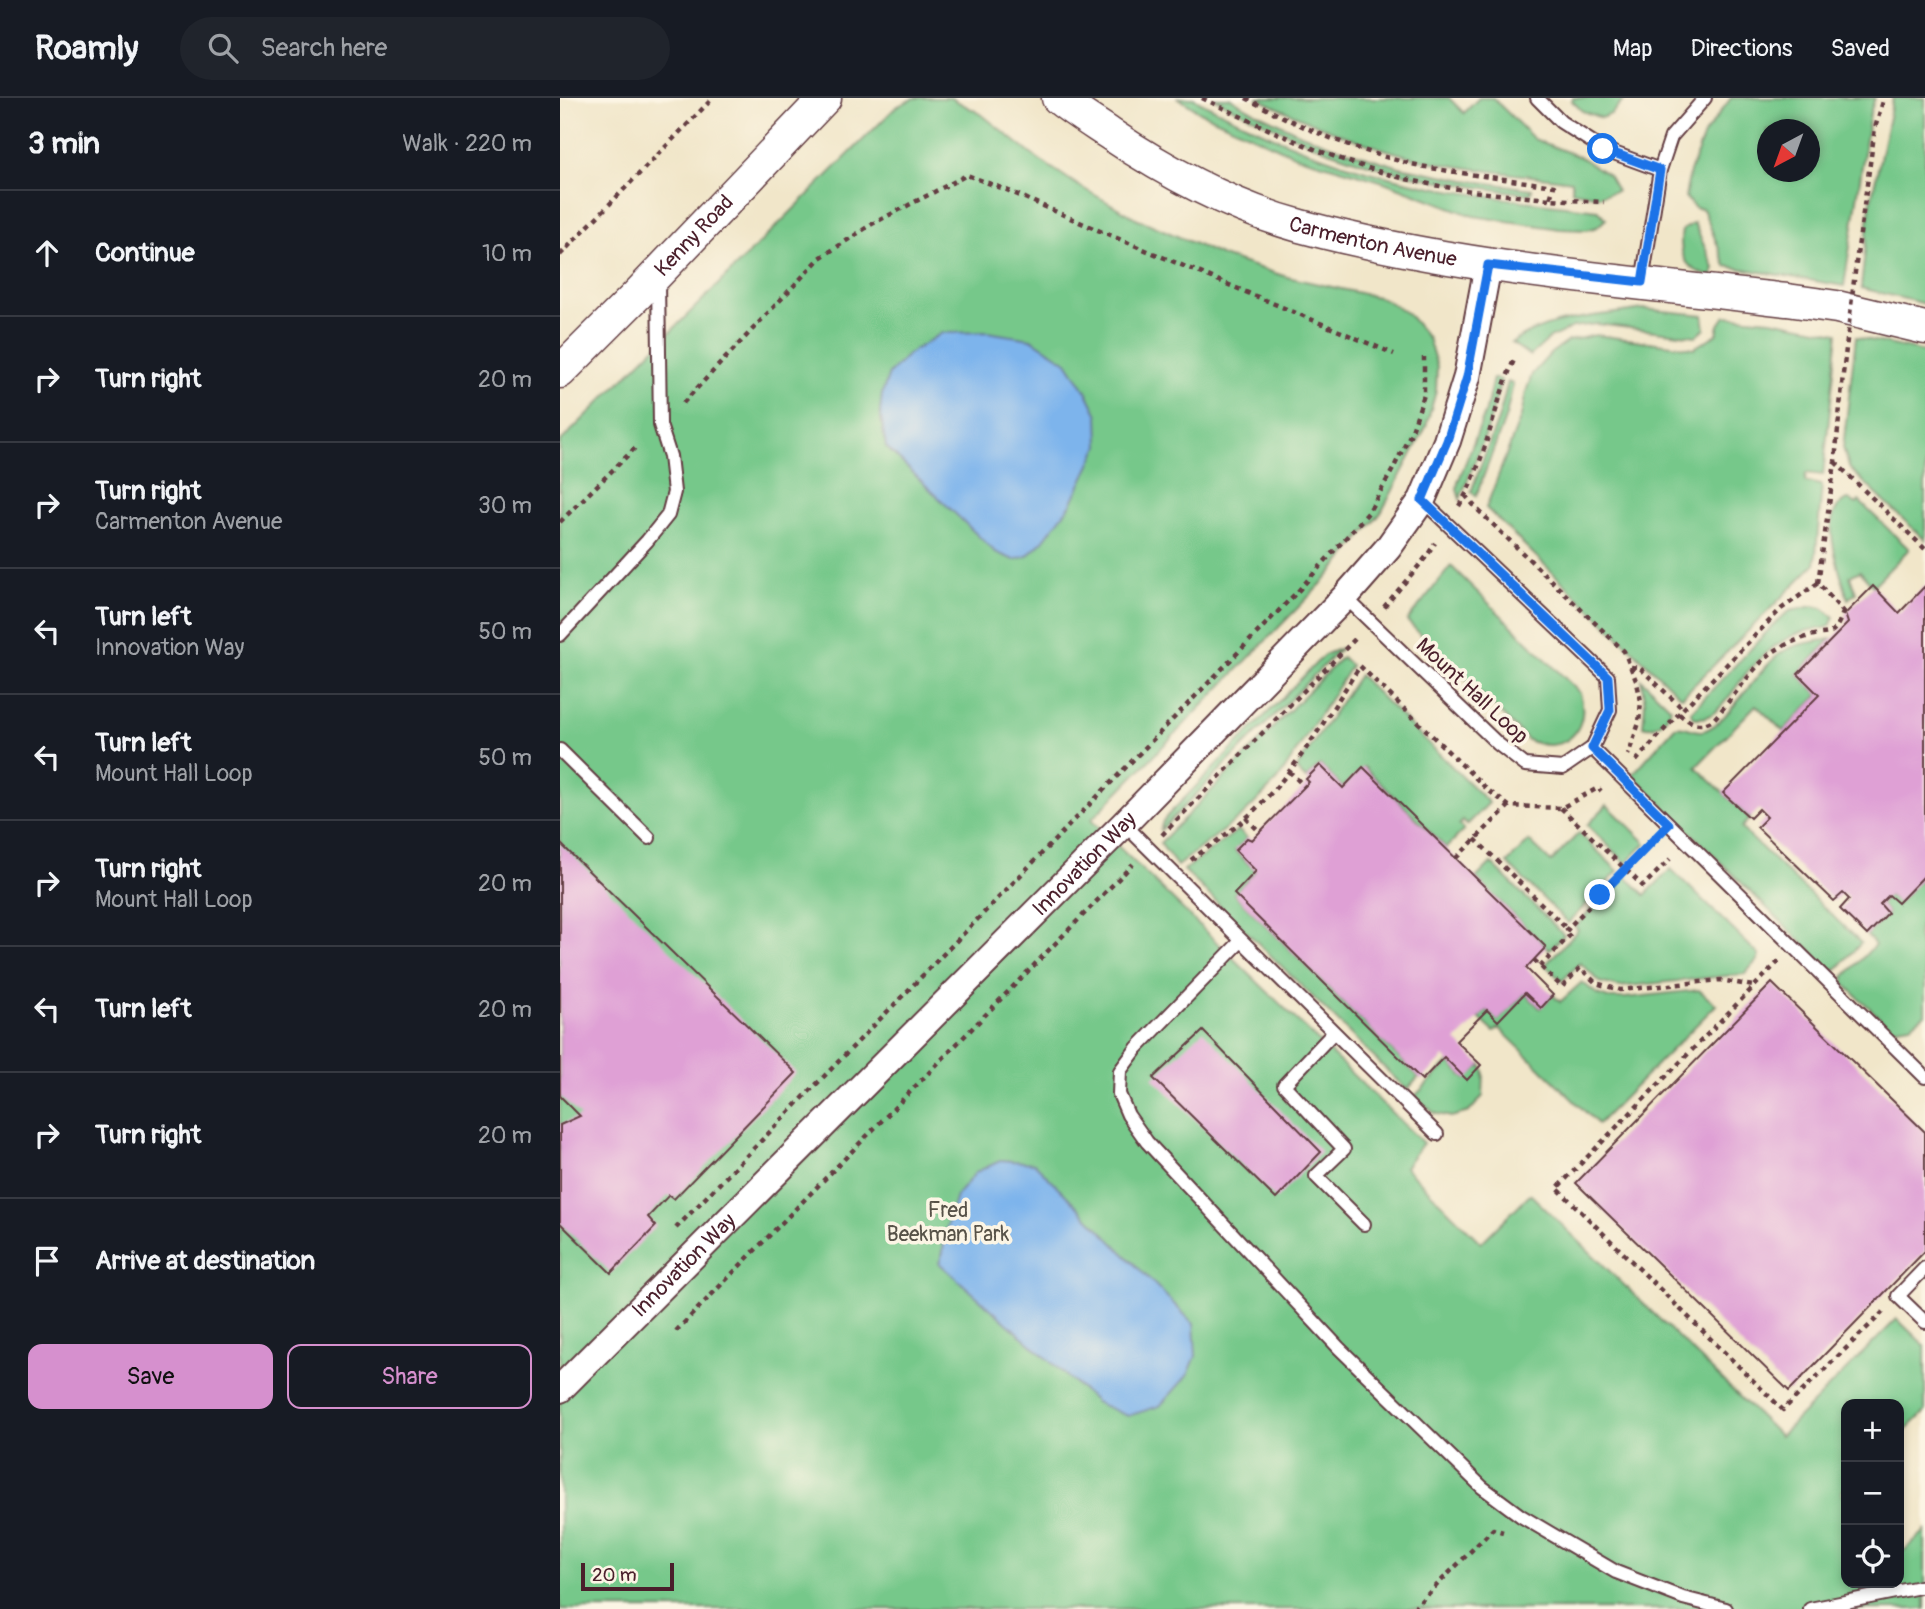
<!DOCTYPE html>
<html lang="en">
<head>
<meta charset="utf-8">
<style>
  :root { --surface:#171b24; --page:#20242c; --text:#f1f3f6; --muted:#9ea1a6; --line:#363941; --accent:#d690ce }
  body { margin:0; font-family:Pangolin,sans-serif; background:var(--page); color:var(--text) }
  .controls { position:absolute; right:21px; bottom:21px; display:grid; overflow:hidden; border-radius:14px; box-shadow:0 4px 10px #0003 }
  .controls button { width:63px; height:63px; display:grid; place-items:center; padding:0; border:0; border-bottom:2px solid var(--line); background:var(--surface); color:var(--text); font:35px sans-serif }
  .compass { position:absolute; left:1197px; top:21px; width:63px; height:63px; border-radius:50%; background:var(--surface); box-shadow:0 4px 10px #0003; rotate:221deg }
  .scale { position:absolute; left:21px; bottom:18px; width:93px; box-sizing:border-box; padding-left:7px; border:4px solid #4a1f2b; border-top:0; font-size:19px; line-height:24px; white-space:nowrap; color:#4a1f2b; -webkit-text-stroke:5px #fcf5e5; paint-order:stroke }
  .stop { position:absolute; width:21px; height:21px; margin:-16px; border:5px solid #1a73e8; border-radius:50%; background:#fff }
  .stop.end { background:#1a73e8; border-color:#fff; box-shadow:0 2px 7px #0008 }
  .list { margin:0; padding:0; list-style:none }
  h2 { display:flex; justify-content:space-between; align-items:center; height:91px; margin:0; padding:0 28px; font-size:30px }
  h2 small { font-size:23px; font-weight:400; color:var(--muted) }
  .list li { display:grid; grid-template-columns:46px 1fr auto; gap:21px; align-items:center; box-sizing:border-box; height:126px; padding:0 28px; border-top:2px solid var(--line) }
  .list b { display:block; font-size:26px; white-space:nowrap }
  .list p { margin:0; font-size:23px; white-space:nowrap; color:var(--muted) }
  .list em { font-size:23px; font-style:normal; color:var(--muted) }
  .actions { display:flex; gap:14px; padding:21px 28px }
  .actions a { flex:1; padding:16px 0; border:2px solid var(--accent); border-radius:14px; text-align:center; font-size:24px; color:var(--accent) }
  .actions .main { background:var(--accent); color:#111 }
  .icon { flex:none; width:38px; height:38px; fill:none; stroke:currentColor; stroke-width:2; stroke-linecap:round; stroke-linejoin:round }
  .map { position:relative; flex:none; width:1365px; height:1511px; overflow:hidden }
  header { display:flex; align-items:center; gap:42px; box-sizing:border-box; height:98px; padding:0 35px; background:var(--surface); border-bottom:2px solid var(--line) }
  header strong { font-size:33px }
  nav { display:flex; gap:38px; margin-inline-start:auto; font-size:24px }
  .search { width:490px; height:63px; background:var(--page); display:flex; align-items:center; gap:18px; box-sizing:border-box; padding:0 24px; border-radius:38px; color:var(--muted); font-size:26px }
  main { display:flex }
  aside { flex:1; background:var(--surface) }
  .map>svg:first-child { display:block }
  .green { fill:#76c88a; stroke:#60745a; stroke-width:2; fill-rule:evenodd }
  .water { fill:#7db4ec; stroke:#646a8c; stroke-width:2 }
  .building { fill:#dfa0d5 }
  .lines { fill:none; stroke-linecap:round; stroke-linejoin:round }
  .service-casing { stroke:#633d43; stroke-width:16 }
  .minor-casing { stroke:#633d43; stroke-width:30 }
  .tertiary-casing { stroke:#633d43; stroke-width:35 }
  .path { stroke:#633d43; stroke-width:4.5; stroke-dasharray:5 5; stroke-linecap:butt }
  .service { stroke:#fff; stroke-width:12 }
  .minor { stroke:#fff; stroke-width:26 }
  .tertiary { stroke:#fff; stroke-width:32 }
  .path-bridge { stroke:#633d43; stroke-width:4.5; stroke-dasharray:5 5; stroke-linecap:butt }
  .route { stroke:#1a73e8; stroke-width:9 }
  .labels { text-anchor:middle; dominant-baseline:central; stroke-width:7; stroke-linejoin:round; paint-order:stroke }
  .street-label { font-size:21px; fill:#4a1f2b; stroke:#fcf5e5 }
  .park-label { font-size:21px; fill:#575248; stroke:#fcf5e5 }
</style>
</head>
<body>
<header>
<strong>Roamly</strong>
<div class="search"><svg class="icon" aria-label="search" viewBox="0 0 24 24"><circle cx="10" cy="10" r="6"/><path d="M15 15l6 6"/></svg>Search here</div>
<nav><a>Map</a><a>Directions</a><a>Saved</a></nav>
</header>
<main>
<aside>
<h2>3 min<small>Walk · 220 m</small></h2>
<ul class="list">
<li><svg class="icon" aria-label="ahead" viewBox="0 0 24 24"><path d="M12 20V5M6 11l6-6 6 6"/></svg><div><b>Continue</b></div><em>10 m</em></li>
<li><svg class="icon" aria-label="right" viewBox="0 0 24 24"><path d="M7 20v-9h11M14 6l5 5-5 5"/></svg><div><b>Turn right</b></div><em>20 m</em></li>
<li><svg class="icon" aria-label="right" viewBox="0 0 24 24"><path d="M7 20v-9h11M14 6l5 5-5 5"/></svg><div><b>Turn right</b><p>Carmenton Avenue</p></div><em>30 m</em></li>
<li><svg class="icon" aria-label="left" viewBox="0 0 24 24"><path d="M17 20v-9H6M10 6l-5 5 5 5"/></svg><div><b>Turn left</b><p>Innovation Way</p></div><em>50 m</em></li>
<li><svg class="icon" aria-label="left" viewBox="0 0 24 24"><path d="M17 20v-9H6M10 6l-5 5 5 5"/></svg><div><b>Turn left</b><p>Mount Hall Loop</p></div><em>50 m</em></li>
<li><svg class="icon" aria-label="right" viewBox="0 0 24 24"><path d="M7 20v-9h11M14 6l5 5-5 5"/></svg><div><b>Turn right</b><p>Mount Hall Loop</p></div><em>20 m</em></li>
<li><svg class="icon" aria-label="left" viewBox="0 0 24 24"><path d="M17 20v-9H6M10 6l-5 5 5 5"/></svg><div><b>Turn left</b></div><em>20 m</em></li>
<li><svg class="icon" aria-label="right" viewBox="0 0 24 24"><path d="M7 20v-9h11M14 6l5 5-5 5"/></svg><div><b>Turn right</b></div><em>20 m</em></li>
<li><svg class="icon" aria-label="arrive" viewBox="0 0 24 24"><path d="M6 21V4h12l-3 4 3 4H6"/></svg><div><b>Arrive at destination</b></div></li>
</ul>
<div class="actions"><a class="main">Save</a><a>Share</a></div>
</aside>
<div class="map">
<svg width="1365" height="1511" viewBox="0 0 1365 1511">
  <rect width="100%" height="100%" fill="#fcf5e5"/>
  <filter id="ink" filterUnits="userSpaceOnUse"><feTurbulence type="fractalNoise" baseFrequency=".0143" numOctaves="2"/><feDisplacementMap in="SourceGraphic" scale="14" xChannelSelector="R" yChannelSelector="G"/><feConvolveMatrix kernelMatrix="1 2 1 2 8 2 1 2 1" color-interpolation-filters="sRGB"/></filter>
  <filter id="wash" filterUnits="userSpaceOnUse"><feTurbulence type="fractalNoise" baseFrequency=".00686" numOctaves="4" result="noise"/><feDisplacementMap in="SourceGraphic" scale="28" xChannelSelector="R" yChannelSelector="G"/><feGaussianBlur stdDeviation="1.57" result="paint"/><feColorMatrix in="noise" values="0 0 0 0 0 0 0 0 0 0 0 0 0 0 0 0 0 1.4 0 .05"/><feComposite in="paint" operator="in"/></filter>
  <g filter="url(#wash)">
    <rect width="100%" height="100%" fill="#f1e6c9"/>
    <path class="green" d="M354,0H391L421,16L471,56L519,88L576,120L662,158L727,179L822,200L848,216L868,240L877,269L876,293L866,329L821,415L766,481L531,722L863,1045L845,1069L921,1145L970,1096L1220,1338L1337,1221L1365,1248V1314L1339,1339V1306H1286V1389L1281,1394L1286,1400V1485H1339V1449L1344,1453L1365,1433V1511H0V344L336,9Z
      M618,0H633C683,26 736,51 790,68C871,94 954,102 1038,112L1046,121L1037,129L1027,132L1000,131L913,118L824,84L736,58L642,15Z
      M653,0H670L693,13L741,36L781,51L840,69L906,82L972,91L971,96C903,88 836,78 771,54C730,38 692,19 653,0Z
      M697,0H889L904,15L919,0H933L974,41L1020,59L1048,77L1057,93L1039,98L1012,93V83C966,77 919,73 873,64C812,51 754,27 697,0Z
      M1013,0H1065V1L1051,16L1041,20L1022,13L1012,3Z
      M1171,0H1315L1310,15L1284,188L1166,168L1143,111L1135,110L1125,99L1130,74L1144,37ZM1208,32H1250V74H1208Z
      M1333,0H1365V206L1301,190L1310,108Z
      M1134,125L1154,170L1152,179C1126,172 1118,159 1122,132Z
      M1084,211L1143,217L1145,231L1136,238L1037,226L1013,229L990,240L970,258L952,245C987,219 1041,218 1084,211Z
      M1165,218L1211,222L1278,235L1263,377L1246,375L1245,384L1262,387L1255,466L1123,598L1119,597L926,410L961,318L966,294L972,276L991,255L1008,243L1036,237L1134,250L1157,236L1159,227Z
      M1296,239L1365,254V442L1290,371L1283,350Z
      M933,280L941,282L927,333L900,401L897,391L898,384L926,312Z
      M948,284L953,286L946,318L916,398L911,394L939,319Z
      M1289,402L1297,406L1299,403L1349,451L1313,488L1300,473L1290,478L1296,495L1288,501C1282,479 1254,410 1289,402Z
      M891,468L1020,595C1031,633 1003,658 968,642L847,523Z
      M1253,508L1262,510L1274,519L1270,528C1263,532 1257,530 1249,532C1225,538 1207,552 1191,570C1176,585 1158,627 1133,619L1131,614L1219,521L1230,513Z
      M1271,541L1238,576L1259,597L1223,633L1196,607L1136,669L1190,720L1181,730L1301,845L1276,872L1271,873L1072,677L1115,629C1126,626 1132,634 1142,633C1167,629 1198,568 1224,553C1238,545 1255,544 1271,541Z
      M781,550L600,733L603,723L608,717L764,557Z
      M782,559L791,568L718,682L684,716L617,768L600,745Z
      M799,577L929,705L907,727L903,723L899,727L904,732L886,750L804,669L783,690L760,667L746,681L736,671Z
      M1081,581L1111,610C1107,622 1095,633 1083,628L1085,605Z
      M1047,707L1086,745L1066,765L1027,727Z
      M678,732L687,740L675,753L696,773L674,796L859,979L847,992L624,772Z
      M1019,735L1058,773L1008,825L947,765L969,743L991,764Z
      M931,765L1004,837L989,852L916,780Z
      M1111,771L1199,857L1198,861L1185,876L1059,889L1040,884L1020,865L1002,883L985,867L1018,832L1015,829L1064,777L1085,797Z
      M1365,777V821L1360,826L1358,837L1365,871V916L1351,927L1331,930L1284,886V879L1315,847L1307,837L1328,815L1320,806L1329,797L1338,805Z
      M1022,884L1037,896L1048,900H1065L1139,892L1156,907L1038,1026L939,930L934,934L919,920L927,912L938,922L965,895L980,910L993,897L1000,904Z
      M889,964L906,981L921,967L924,973L923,998L909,1014L891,1019L874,1015L855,998Z"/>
    <path class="water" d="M427,234L471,241L507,264L527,295L538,317L539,348L511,406L483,443L467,458L454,462L435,454L326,349L320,314L322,296L329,276L348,256L382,235Z
      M442,1062L474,1065L634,1226L636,1258L628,1277L600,1308L568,1318L537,1305L379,1165L383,1154L384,1138L396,1098L416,1074Z"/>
    <g id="blocks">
      <path class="building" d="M1313,488L1339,515L1365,488V777L1338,805L1329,797L1320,806L1328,815L1307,837L1280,811L1289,801L1283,795L1274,803L1197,729L1207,719L1199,711L1190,720L1163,695L1259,597L1238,576L1288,525L1285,516Z
        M760,667L783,690L803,669L986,849L966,870L993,897L981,910L965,895L938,923L927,912L896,943L921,967L907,982L884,959L862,982L674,796L696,773L675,752L687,740L692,742L749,684L746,681Z
        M0,745L236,975L114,1101L109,1097L88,1119L96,1128L51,1175L0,1125V1027L20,1018L0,998Z
        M1212,885L1365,1034V1153L1229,1293L1016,1085Z
        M643,933L761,1054L716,1101L593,980Z"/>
    </g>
  </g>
  <g filter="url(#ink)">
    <use href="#blocks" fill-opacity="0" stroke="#633d43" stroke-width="2"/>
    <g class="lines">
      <defs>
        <path id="service" d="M977,0L1001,24L1043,51L1100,72
          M1082,184L1100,72L1111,39L1145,0
          M785,499L938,646L965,667L1003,670L1032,650L1050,612L1048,579L862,402
          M0,537L87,443L108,417L114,394L110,358L100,327L98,183
          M1032,650L1365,979
          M0,652L89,740
          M564,726L877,1036
          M681,843L577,950L560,973L559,996L568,1017L587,1044L779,1250L922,1389L961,1418L1056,1474L1123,1500L1166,1511
          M774,934L724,987L784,1051L756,1078L804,1126
          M1365,1170L1338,1198L1365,1224
          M1250,1511L1365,1488"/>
        <g id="minor">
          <path id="s1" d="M0,1291L564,726L785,499L828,450L862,402L887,343L907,279L928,167"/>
        </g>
        <g id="tertiary">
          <path id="s2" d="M498,0C514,13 532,24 550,36C607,74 674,110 740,128C899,171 1064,183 1227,202L1277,209L1365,230"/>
          <path id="s3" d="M0,274L77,197L265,0"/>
        </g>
      </defs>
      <use href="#service" class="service-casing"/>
      <use href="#minor" class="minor-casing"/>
      <use href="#tertiary" class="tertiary-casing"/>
      <path class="path" d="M642,0C701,28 758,56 821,74C876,91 933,96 990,101
        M686,0C743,31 807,58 871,70C912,77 953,82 994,88L990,101L1044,104
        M0,157L153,0
        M1297,157L1315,30L1324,0
        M123,305L260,160L312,126L407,77L449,93L533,130L834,256
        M1275,364L1365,451
        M905,397L917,411L1064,553L1077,585L1081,603L1079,625L1068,657
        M899,408C926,364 933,309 954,262
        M0,424L75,350
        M1258,485L1275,364L1283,276
        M824,509L867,458L875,445
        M1071,569L1080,570L1123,611
        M1119,616C1131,625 1139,630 1153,622C1171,603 1196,564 1216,552C1225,547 1235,542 1246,539C1268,532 1273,543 1283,514
        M1076,663L1123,611L1221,511L1258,485L1285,516
        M729,673L745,689
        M1001,710L1083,788L1110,761
        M686,720L700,734
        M602,737L797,539
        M915,741L1007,831
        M896,760L949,708L1001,710L1038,690L1041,693
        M631,762C649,748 670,735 687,719C734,677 766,620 800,568L928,692L949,708
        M974,862L1002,889L1020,870L1036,885L1060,892L1161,882L1193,888
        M1219,863L997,1090L1223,1312L1323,1214
        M980,869L1012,835L1007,831L1095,741
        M116,1130L739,492L808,415L832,373L851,335L864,297V259
        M116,1233L573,766
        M853,1511L933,1431L943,1434"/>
      <use href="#service" class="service"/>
      <use href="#minor" class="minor"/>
      <use href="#tertiary" class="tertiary"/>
      <path class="path-bridge" d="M1283,276L1297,157"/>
    </g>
  </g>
  <g class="lines" filter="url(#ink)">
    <path class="route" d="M1040,797L1109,726L1032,650L1050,612L1048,579L862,402L887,343L907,279L928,167L1082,184L1100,72L1043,51"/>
  </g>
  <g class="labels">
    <g class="street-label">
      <text stroke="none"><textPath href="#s3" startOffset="191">Kenny Road</textPath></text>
      <text stroke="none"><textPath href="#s2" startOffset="350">Carmenton Avenue</textPath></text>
      <text transform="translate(912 593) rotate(43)">Mount Hall Loop</text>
      <text stroke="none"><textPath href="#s1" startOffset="742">Innovation Way</textPath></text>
      <text stroke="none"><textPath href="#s1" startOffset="175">Innovation Way</textPath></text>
    </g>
    <g class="park-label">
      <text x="388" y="1112">Fred<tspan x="388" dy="24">Beekman Park</tspan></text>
    </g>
  </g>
</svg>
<div class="controls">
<button>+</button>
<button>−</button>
<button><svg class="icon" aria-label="locate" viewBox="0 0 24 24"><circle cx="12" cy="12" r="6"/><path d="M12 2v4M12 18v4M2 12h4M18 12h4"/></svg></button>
</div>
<svg class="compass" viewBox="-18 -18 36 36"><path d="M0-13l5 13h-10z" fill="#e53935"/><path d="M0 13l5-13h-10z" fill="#9ea1a6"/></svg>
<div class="scale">20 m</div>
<div class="stop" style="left:1043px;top:51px"></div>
<div class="stop end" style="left:1040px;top:797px"></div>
</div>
</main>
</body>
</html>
